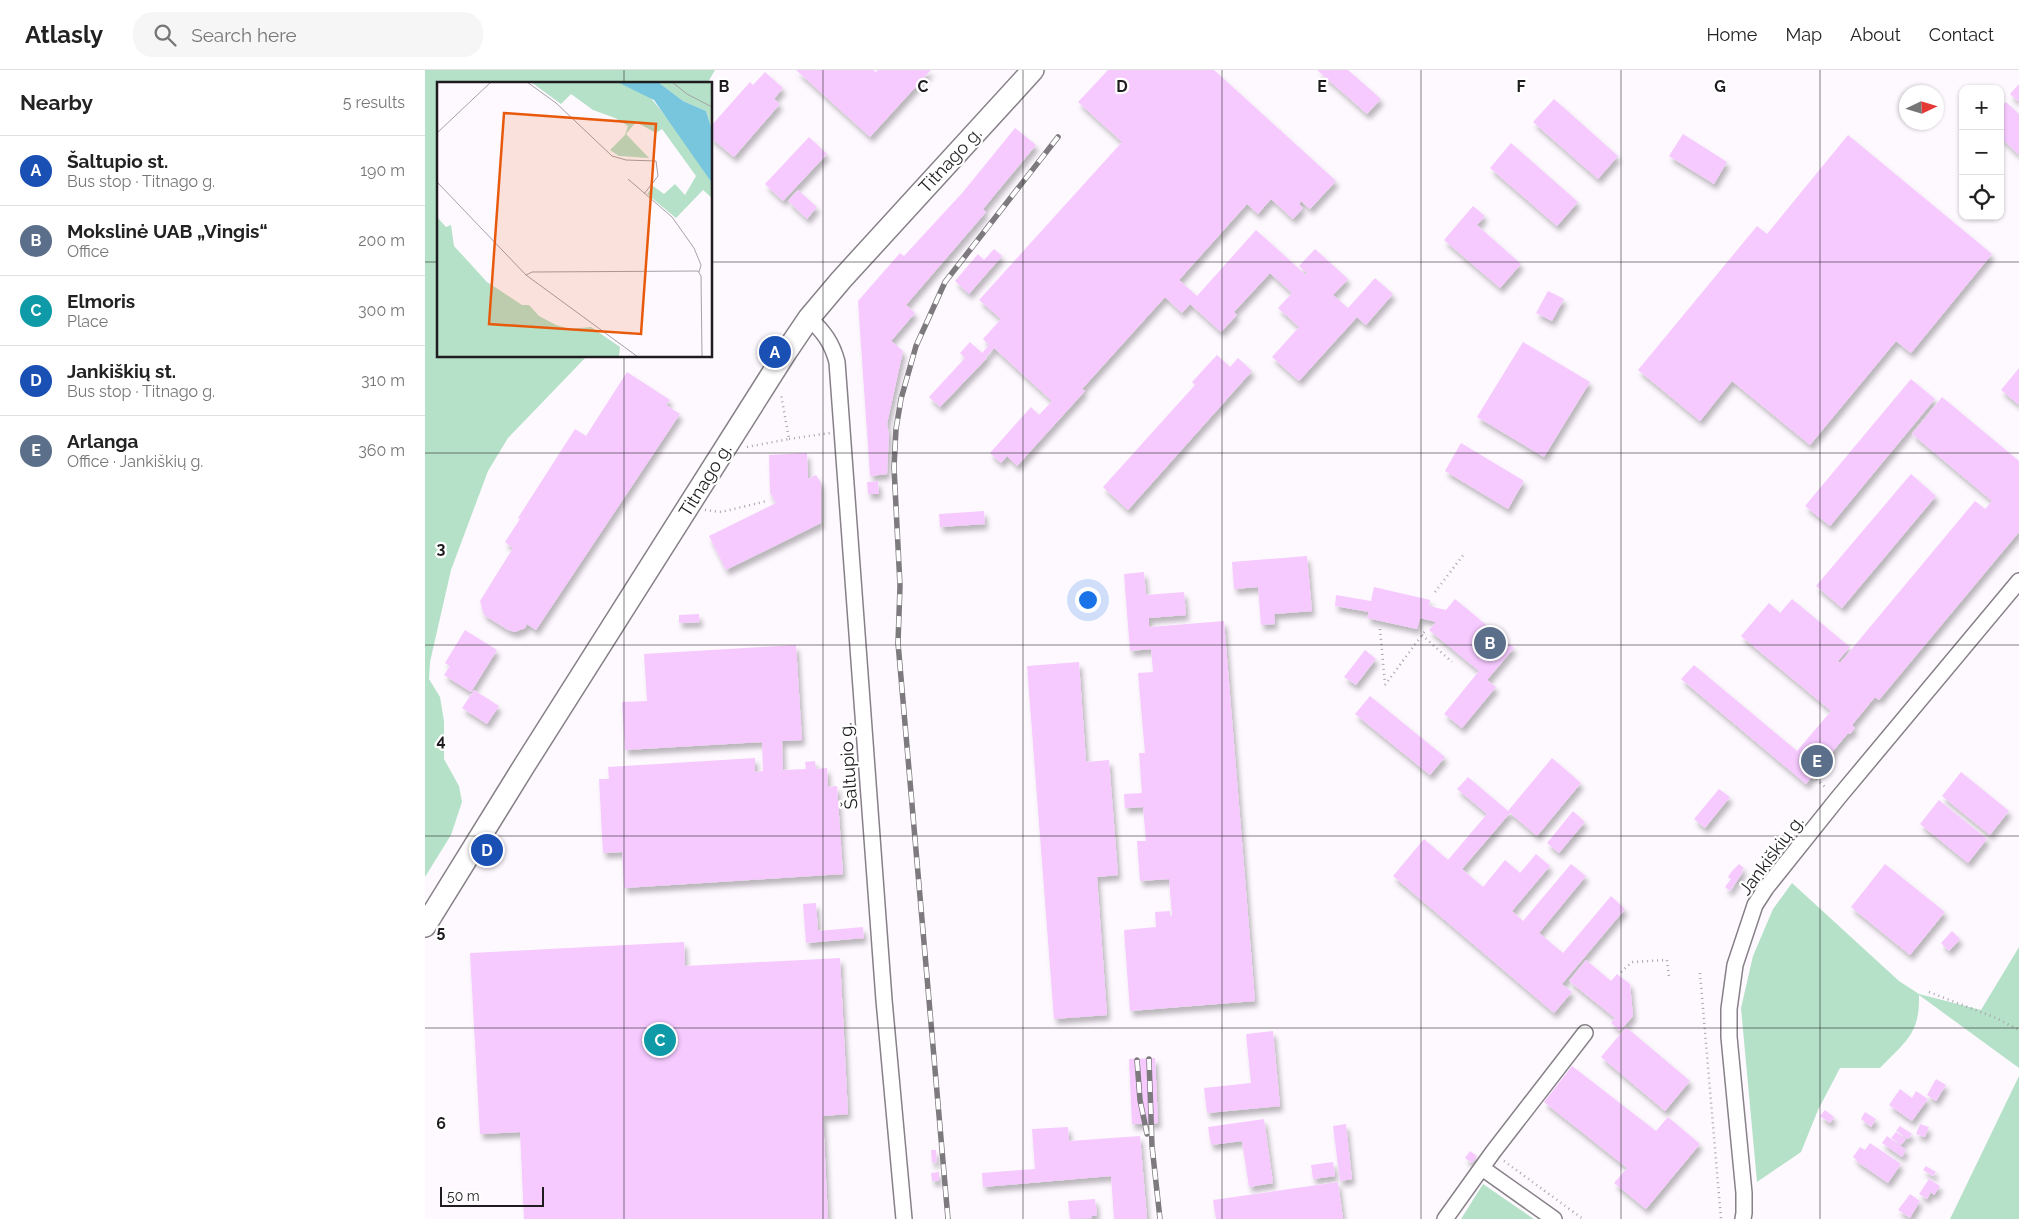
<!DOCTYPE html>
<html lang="en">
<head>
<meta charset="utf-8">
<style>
  :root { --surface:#fff; --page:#f6f6f6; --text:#222; --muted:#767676; --line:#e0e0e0; --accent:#9c6c1f }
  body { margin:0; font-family:Raleway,sans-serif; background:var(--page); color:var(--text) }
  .controls { position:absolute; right:15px; top:15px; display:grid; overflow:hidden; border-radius:10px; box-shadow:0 1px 4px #0004 }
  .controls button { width:45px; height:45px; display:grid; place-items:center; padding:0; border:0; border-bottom:1px solid var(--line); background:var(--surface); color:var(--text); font:25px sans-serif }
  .compass { position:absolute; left:1474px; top:15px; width:45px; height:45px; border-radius:50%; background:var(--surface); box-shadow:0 1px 4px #0004; rotate:86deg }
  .scale { position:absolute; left:15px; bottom:12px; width:104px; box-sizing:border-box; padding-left:5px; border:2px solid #1e1c1f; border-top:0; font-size:14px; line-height:18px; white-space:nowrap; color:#1e1c1f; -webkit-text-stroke:4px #fff; paint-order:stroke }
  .you { position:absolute; left:662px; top:529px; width:18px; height:18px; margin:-12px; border:4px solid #fff; border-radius:50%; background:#1a73e8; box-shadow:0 0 0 8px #1a73e833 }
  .badge { display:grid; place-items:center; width:32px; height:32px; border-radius:50%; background:var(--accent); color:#fff; font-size:16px; font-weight:700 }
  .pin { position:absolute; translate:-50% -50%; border:2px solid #fff; box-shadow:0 1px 5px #0006 }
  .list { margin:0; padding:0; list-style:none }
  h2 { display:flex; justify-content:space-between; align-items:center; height:65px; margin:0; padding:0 20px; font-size:21px }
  h2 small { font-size:16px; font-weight:400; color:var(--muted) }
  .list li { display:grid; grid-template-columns:32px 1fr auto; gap:15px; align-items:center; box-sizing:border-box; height:70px; padding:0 20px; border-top:1px solid var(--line) }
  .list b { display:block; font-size:19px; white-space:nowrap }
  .list p { margin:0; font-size:16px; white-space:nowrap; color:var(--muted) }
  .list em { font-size:16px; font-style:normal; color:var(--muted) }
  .icon { flex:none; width:28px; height:28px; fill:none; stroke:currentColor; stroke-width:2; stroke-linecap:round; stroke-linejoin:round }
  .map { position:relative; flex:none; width:1594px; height:1149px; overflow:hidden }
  header { display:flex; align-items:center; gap:30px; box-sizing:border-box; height:70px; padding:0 25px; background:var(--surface); border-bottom:1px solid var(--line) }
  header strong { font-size:24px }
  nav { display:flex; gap:28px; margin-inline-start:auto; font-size:18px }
  .search { width:350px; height:45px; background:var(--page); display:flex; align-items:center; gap:12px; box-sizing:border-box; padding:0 18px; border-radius:20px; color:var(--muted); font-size:19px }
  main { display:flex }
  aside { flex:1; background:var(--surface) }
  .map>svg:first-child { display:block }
  .green { fill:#b5e1c8 }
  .building { fill:#f6caff; filter:url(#shadow) }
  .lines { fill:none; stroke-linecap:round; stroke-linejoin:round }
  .street-casing { stroke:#878088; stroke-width:18 }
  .secondary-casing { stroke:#878088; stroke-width:24 }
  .path { stroke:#a8a4a9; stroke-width:2.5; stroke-dasharray:1 4; stroke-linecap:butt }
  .street { stroke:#fff; stroke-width:15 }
  .secondary { stroke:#fff; stroke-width:21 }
  .rail-casing { stroke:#7d7a7e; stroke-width:5.5 }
  .rail { stroke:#fff; stroke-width:4; stroke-dasharray:11; stroke-linecap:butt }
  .grid { fill:none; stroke:#1e1c1f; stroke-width:1; stroke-opacity:0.55 }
  .labels { text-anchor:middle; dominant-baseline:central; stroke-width:4.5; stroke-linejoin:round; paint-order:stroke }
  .street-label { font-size:18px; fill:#1e1c1f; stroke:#fff }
  .inset-road { fill:none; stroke:#a4a1a5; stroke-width:1 }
  .view { fill:#e8590c; fill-opacity:0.15; stroke:#e8590c; stroke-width:2.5 }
  .inset-edge { fill:none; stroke:#1e1c1f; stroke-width:2.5 }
  .grid-label { font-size:16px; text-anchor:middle; font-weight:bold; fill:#1e1c1f; stroke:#fff; stroke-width:4.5; stroke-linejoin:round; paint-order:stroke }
</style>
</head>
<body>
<header>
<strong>Atlasly</strong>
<div class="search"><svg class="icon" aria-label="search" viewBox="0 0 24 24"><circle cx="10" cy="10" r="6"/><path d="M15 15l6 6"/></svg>Search here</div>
<nav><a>Home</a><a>Map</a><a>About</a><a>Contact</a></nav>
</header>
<main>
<aside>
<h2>Nearby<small>5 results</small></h2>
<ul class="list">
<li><span class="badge" style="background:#1a4fb4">A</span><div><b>Šaltupio st.</b><p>Bus stop · Titnago g.</p></div><em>190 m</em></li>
<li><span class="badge" style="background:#5c6f8a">B</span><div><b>Mokslinė UAB „Vingis“</b><p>Office</p></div><em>200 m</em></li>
<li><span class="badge" style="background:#0f9aa8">C</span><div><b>Elmoris</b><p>Place</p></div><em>300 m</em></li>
<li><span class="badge" style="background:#1a4fb4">D</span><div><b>Jankiškių st.</b><p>Bus stop · Titnago g.</p></div><em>310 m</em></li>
<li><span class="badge" style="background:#5c6f8a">E</span><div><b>Arlanga</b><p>Office · Jankiškių g.</p></div><em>360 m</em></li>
</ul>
</aside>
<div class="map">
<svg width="1594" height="1149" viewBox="0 0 1594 1149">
  <defs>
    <filter id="shadow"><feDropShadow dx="3" dy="5.5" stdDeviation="2.5" flood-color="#0004"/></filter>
  </defs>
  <rect width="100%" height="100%" fill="#fef9ff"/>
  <path class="green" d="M0,0H290L282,14H14V286H162L83,368L63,401L26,500L5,592L4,609L15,627L19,651V689L34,716L37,732L26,765L0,807Z
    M1367,813L1474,911L1494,924L1556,940L1594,877V998L1494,925C1495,964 1481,971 1455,998H1415L1393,1040L1376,1082L1332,1112L1316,938L1328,886L1348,839Z
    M1594,1006V1149H1525Z
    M1058,1114L1109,1149H1036Z"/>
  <path class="building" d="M371,0H448L451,2L453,0H506L445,67Z
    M683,0H789L911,111L885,139L876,131L874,134L878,138L868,149L846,129L833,144L822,134L754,210L772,226L831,160L881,205L882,203L874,196L890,179L923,209L908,225L923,238L950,208L968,224L941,255L932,247L874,311L847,287L874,257L853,238L867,223L845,203L809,242L812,245L796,262L765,234L757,243L740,227L657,319L660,321L592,396L582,386L576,393L565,383L606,337L614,345L627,331L569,278L561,287L562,288L515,337L504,327L540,288L535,283L545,272L557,283L564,275L558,269L576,249L554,230L697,72L653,32Z
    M892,0H923L956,29L942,44Z
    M340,2L358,18L349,29L355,34L309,87L286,68V56L325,12L328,15Z
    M1594,14V32L1585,24Z
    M1129,29L1193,86L1173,109L1108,52Z
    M1581,32L1594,44V85L1575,67V38Z
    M590,58L611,75L558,139L561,142L481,235L490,243L466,271L478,281L462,354L464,364L462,404L445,406L433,231L475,183L479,186L538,122Z
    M1258,64L1302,92L1289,114L1244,86Z
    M1423,65L1567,184L1486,283L1471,271L1385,375L1307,311L1275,351L1213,300L1332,156L1342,164Z
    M384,67L402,84L358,131L340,114Z
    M1086,73L1153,132L1132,156L1065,98Z
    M373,120L392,137L382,149L363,131Z
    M1048,136L1060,146L1052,155L1096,194L1075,218L1019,170Z
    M569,179L577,186L544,224L530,211L553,184L559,190Z
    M1123,221L1139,229L1127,251L1111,243Z
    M1098,272L1165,312L1119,387L1052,347Z
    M792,285L805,297L813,288L827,301L703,440L678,417L770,315L767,312Z
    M1594,298V335L1576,320Z
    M202,302L245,330L241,335L255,344L111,560L102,554L100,558L90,562L83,560L59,545L55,531L88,478L80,472L95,449L93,448L150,359L161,366Z
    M1486,309L1510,329L1405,456L1380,436Z
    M1517,327L1594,391V462L1454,630L1450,627L1427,655L1430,658L1425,664L1423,663L1381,714L1256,609L1269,595L1372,681L1406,641L1316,566L1344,533L1355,543L1367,529L1425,577L1413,591L1415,593L1550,431L1560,439L1567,431L1487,364Z
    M1036,373L1099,411L1083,439L1020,401Z
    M382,383L383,409L391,405L396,413V453L301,500L284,466L351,433L345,423L344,385Z
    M1486,404L1511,426L1417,538L1391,516Z
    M453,411L454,424H443L442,412Z
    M559,441L560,454L515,457L514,444Z
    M882,486L887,541L849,544L850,554L836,555L833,517L809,519L807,492Z
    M719,502L721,525L759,522L761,545L724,548V557L799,551L830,931L705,941L699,860L731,857L730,842L745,841V846H747L744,809L715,811L712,771H721L718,737L700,738L699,724L717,723L714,683H720L713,603L728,602L726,579L705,581L699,504Z
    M949,517L1005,530L1004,536L1021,540L1030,529L1089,578L1062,610L1071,617L1037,658L1019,644L1054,601L1004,560L1011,552L995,548L992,559L942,548L944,542L910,536L911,525L946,531Z
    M274,544L275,552L254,553V545Z
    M40,560L72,580L46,622L19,605L25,596L20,593Z
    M371,575L377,670L357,671L358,700L381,699L380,692L390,691L391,699L402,698L403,717L412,716L418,804L199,818L197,782L178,783L174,709H184L183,697L330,688V702L338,701L337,672L200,680L197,632L222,631L219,584Z
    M940,580L951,589L931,615L919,607Z
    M654,592L661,692L684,690L693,805L672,807L682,945L629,949L602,596Z
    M49,620L74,636L62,654L37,638Z
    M945,626L1020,687L1005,705L930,644Z
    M1127,688L1156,713L1112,766L1085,743L1037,799L1058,817L1080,790L1095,803L1111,784L1125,796L1087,841L1098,851L1146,794L1161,806L1114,863L1138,883L1186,826L1200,839L1137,914L1147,922L1129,943L968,806L999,769L1023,790L1062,744L1032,719L1043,707L1083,741Z
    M1536,702L1584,741L1565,765L1517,726Z
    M1294,719L1305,727L1280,758L1269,749Z
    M1514,730L1562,769L1543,793L1495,754Z
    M1148,741L1160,752L1134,783L1122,773Z
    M1314,794L1319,798L1316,801L1318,802L1305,821L1300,817L1306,809L1303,807L1307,801Z
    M1460,794L1520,842L1485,885L1426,837Z
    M391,833L393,861L438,857L439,868L381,873L378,834Z
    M1527,861L1535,869L1524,881L1516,873Z
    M259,872L260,896L415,888L423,1044L398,1046L403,1149H99L95,1062L55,1064L45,883Z
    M1161,890L1186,911L1192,904L1205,914L1208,946L1195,961L1186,953L1190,948L1144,911Z
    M1201,957L1265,1011L1240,1041L1176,987Z
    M848,961L855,1036L782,1043L779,1018L826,1013L821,964Z
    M730,988L733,1053L707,1054L704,989Z
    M1147,996L1231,1061L1243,1047L1275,1074L1221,1139L1189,1113L1202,1098L1119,1032Z
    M1511,1009L1521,1015L1511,1031L1502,1025Z
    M1475,1019L1487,1028L1491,1021L1503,1029L1487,1051L1464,1035Z
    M1400,1040L1409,1047L1405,1053L1395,1046Z
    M1440,1042L1451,1049L1446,1057L1436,1049Z
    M839,1049L848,1113L824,1117L817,1071L786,1075L783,1057Z
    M921,1054L927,1109L915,1111L908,1056Z
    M1495,1054L1504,1057L1500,1067L1491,1064Z
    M1475,1056L1487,1064L1483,1069L1471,1061Z
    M643,1057L644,1071L715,1066L722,1149H689L686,1106L558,1117L557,1103L610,1099L607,1059Z
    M1471,1062L1481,1069L1476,1075L1466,1068Z
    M1462,1066L1481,1080L1477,1087L1457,1073Z
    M1445,1073L1476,1094L1463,1113L1431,1091L1432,1090L1428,1087L1435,1077L1440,1080Z
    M506,1080H511L512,1092L507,1093Z
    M1045,1081L1052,1086L1047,1093L1040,1088Z
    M908,1092L910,1106L888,1109L886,1095Z
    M1501,1096L1511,1102L1508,1106L1498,1100Z
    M514,1102V1111H507L506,1103Z
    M1504,1109L1515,1116L1509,1125L1506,1122L1502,1129L1494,1124Z
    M913,1112L918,1149H791L788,1130Z
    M1485,1124L1495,1131L1485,1148L1473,1140Z
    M670,1129L672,1145L667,1146V1148L645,1149L643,1131Z"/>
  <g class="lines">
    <defs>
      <path id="street" d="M384,248C399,262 407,273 412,292L459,930L479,1149
        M1057,1098L1129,1149
        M1020,1149L1068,1082L1160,963
        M1318,1149L1319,1143V1123L1304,967V939L1310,895L1330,835L1341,818L1413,728L1594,511"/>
      <path id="secondary" d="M0,856L99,696L361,282L384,248L416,210L608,0"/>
    </defs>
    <use href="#street" class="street-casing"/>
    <use href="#secondary" class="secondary-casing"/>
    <path class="path" d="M364,369L405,363
      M322,377L364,369L356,324
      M280,440L296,442L342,431
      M1010,522L1039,484
      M955,559L960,614
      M997,565L1027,592
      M960,615L1000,561
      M1388,705L1402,719
      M1196,902L1207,892L1242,890L1244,907
      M1275,903L1296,1149
      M1504,922L1571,948L1594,960
      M1079,1091L1158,1149"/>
    <use href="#street" class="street"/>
    <use href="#secondary" class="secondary"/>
    <defs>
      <path id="rail" d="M724,989L727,1076L735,1149
        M712,990L715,1030L722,1064
        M523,1149L473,573L475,516L469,397L471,359L476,329L491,276L520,212L633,67"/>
    </defs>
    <use href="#rail" class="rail-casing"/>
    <use href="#rail" class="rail"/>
  </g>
  <path class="grid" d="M199,0V14M398,0V1149M598,0V1149M797,0V1149M996,0V1149M1196,0V1149M1395,0V1149M0,192H14M286,192H1594M199,286V1149M0,383H1594M0,575H1594M0,766H1594M0,958H1594"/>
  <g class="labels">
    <g class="street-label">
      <text transform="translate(525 90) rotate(-47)">Titnago g.</text>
      <text transform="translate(280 410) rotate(-58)">Titnago g.</text>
      <text transform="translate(423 696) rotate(-94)">Šaltupio g.</text>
      <text transform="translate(1346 785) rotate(-53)">Jankiškių g.</text>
    </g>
  </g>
  <g transform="translate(12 12)">
    <rect width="275" height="275" fill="#fef9ff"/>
    <path d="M94,0H180L213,15L249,59L275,101V116L266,108L239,136L210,112L216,104L227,112L238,102L248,113L259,94L225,47L219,51L199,40L189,52L212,76L182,74L173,68L188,53L191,44L178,36L156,28L134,12L124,22ZM221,0H275V48L269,29L246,19ZM0,135L9,145L14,143L17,164L50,200L85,223H92L102,234L119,243L133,247L154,245L183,265L182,275H0Z" fill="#b5e1c8"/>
    <path d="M180,0H221L246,19L269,29L275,48V101L217,18Z" fill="#78c6de"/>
    <path class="inset-road" d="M90,0L119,21L175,74L189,78L219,79L221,94L207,112M235,0L250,12L275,25M0,51L54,0M191,97L235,135L257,166L264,183L262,190M0,100L89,193L201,275M89,193L95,190L261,189L264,194L265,275"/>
    <path class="view" d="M67,31L219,42L204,252L52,242Z"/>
    <rect width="275" height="275" class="inset-edge"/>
  </g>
  <g class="grid-label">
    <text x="299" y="22">B</text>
    <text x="498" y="22">C</text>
    <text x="697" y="22">D</text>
    <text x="897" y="22">E</text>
    <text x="1096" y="22">F</text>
    <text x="1295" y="22">G</text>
    <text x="16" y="484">3</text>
    <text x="16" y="676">4</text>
    <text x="16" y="867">5</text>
    <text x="16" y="1059">6</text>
  </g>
</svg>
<div class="controls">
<button>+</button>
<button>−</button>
<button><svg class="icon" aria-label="locate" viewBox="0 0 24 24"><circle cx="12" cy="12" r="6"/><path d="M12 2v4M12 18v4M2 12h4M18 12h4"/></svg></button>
</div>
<svg class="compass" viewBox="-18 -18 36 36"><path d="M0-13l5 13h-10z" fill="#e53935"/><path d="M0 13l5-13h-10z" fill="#767676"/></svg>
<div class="scale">50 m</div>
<div class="you"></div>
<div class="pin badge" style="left:350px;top:282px;background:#1a4fb4">A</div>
<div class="pin badge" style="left:1065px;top:573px;background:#5c6f8a">B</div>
<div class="pin badge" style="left:235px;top:970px;background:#0f9aa8">C</div>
<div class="pin badge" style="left:62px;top:780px;background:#1a4fb4">D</div>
<div class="pin badge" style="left:1392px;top:691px;background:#5c6f8a">E</div>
</div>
</main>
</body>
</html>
